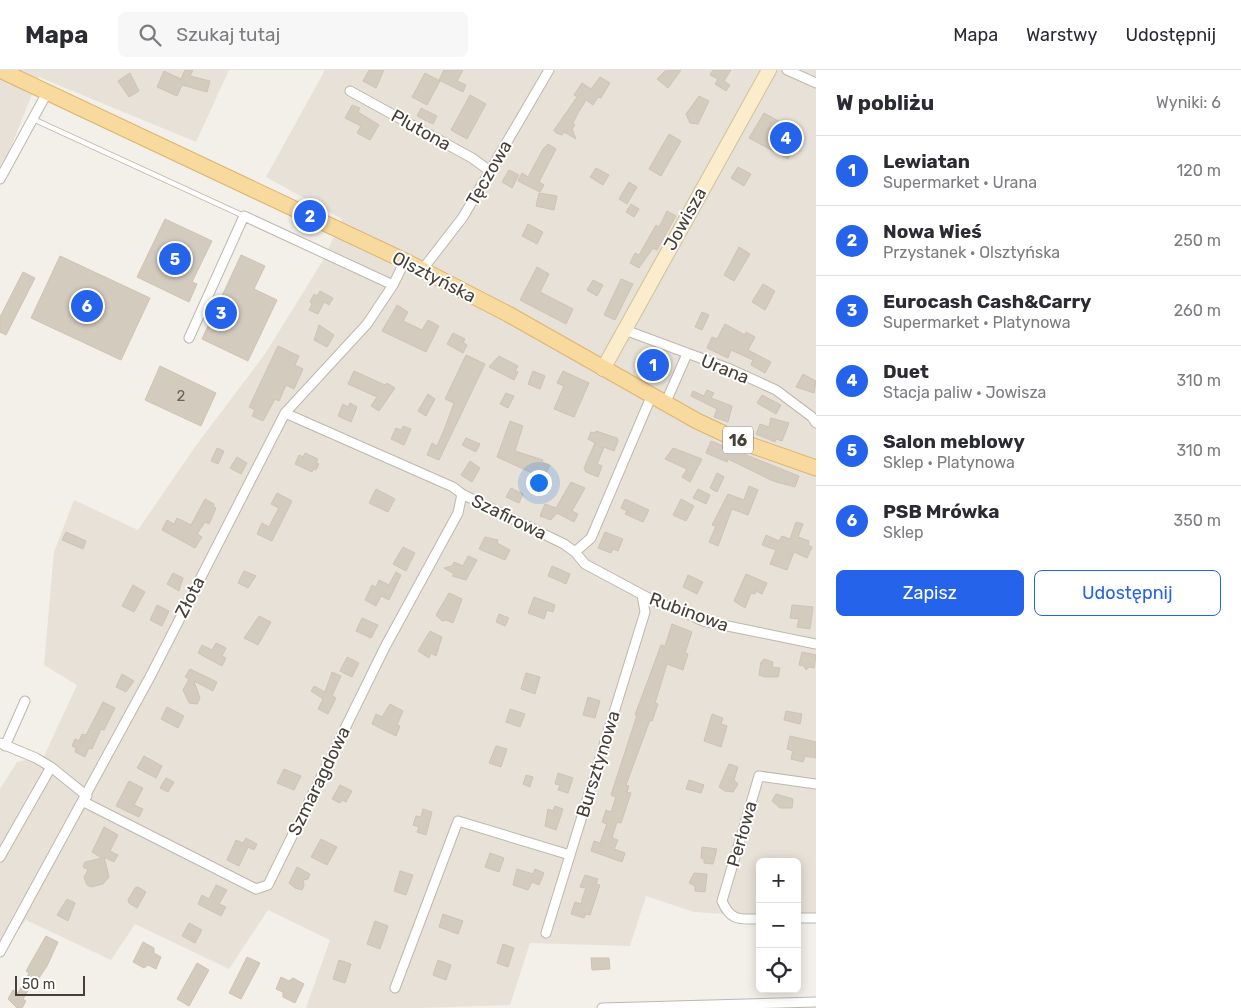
<!DOCTYPE html>
<html lang="pl">
<head>
<meta charset="utf-8">
<style>
  :root { --surface:#fff; --page:#f7f7f7; --text:#2b2b33; --muted:#7c7c81; --line:#e1e1e2; --accent:#2563eb }
  body { margin:0; font-family:Rubik,sans-serif; background:var(--page); color:var(--text) }
  .controls { position:absolute; right:15px; bottom:15px; display:grid; overflow:hidden; border-radius:8px; box-shadow:0 2px 12px #0003 }
  .controls button { width:45px; height:45px; display:grid; place-items:center; padding:0; border:0; border-bottom:1px solid var(--line); background:var(--surface); color:var(--text); font:25px sans-serif }
  .scale { position:absolute; left:15px; bottom:12px; width:70px; box-sizing:border-box; padding-left:5px; border:2px solid #474038; border-top:0; font-size:14px; line-height:18px; white-space:nowrap; color:#474038; -webkit-text-stroke:4px #fff; paint-order:stroke }
  .you { position:absolute; left:538px; top:412px; width:18px; height:18px; margin:-12px; border:4px solid #fff; border-radius:50%; background:#1a73e8; box-shadow:0 0 0 8px #1a73e833 }
  .badge { display:grid; place-items:center; width:32px; height:32px; border-radius:50%; background:var(--accent); color:#fff; font-size:16px; font-weight:700 }
  .pin { position:absolute; translate:-50% -50%; border:2px solid #fff; box-shadow:0 1px 5px #0006 }
  .list { margin:0; padding:0; list-style:none }
  h2 { display:flex; justify-content:space-between; align-items:center; height:65px; margin:0; padding:0 20px; font-size:21px }
  h2 small { font-size:16px; font-weight:400; color:var(--muted) }
  .list li { display:grid; grid-template-columns:32px 1fr auto; gap:15px; align-items:center; box-sizing:border-box; height:70px; padding:0 20px; border-top:1px solid var(--line) }
  .list b { display:block; font-size:19px; white-space:nowrap }
  .list p { margin:0; font-size:16px; white-space:nowrap; color:var(--muted) }
  .list em { font-size:16px; font-style:normal; color:var(--muted) }
  .actions { display:flex; gap:10px; padding:15px 20px }
  .actions a { flex:1; padding:11px 0; border:1px solid var(--accent); border-radius:8px; text-align:center; font-size:18px; color:var(--accent) }
  .actions .main { background:var(--accent); color:#fff }
  .icon { flex:none; width:28px; height:28px; fill:none; stroke:currentColor; stroke-width:2; stroke-linecap:round; stroke-linejoin:round }
  .map { position:relative; flex:none; width:816px; height:938px; overflow:hidden }
  header { display:flex; align-items:center; gap:30px; box-sizing:border-box; height:70px; padding:0 25px; background:var(--surface); border-bottom:1px solid var(--line) }
  header strong { font-size:24px }
  nav { display:flex; gap:28px; margin-inline-start:auto; font-size:18px }
  .search { width:350px; height:45px; background:var(--page); display:flex; align-items:center; gap:12px; box-sizing:border-box; padding:0 18px; border-radius:8px; color:var(--muted); font-size:19px }
  main { display:flex }
  aside { flex:1; background:var(--surface) }
  .map>svg:first-child { display:block }
  .residential { fill:#e7e1d7 }
  .building { fill:#d4cbbf; stroke:#cfc2b3 }
  .lines { fill:none; stroke-linecap:round; stroke-linejoin:round }
  .lane-casing { stroke:#beb7ac; stroke-width:6 }
  .street-casing { stroke:#beb7ac; stroke-width:11 }
  .secondary-casing { stroke:#d0c09b; stroke-width:16 }
  .primary-casing { stroke:#dcb56e; stroke-width:17 }
  .lane { stroke:#fff; stroke-width:4.5 }
  .street { stroke:#fff; stroke-width:9 }
  .secondary { stroke:#fbedcb; stroke-width:14 }
  .primary { stroke:#f8d99e; stroke-width:15 }
  .labels { text-anchor:middle; dominant-baseline:central; stroke-width:4; stroke-linejoin:round; paint-order:stroke }
  .number-label { font-size:15px; fill:#6a635a }
  .shield { fill:#fff; stroke:#7e7974; stroke-width:1 }
  .shield-label { font-size:16px; font-weight:bold; fill:#474038 }
  .street-label { font-size:18px; fill:#474038; stroke:#fff }
</style>
</head>
<body>
<header>
<strong>Mapa</strong>
<div class="search"><svg class="icon" aria-label="search" viewBox="0 0 24 24"><circle cx="10" cy="10" r="6"/><path d="M15 15l6 6"/></svg>Szukaj tutaj</div>
<nav><a>Mapa</a><a>Warstwy</a><a>Udostępnij</a></nav>
</header>
<main>
<div class="map">
<svg width="816" height="938" viewBox="0 0 816 938">
  <rect width="100%" height="100%" fill="#f3f0e9"/>
  <path class="residential" d="M0,0H229L196,72L39,7L0,104Z
    M325,0H816V849L797,848V792H760V846L694,842L646,826L630,876L530,873L510,935L419,938H306L330,870L268,840L229,899L135,854L111,890L26,850L0,884V719L17,692L44,686L77,615L44,595L54,482L74,430L138,460L197,374L265,284L322,192L342,149L266,107Z"/>
  <path class="building" d="M185,0H193L190,6L210,11L207,22L182,15L177,26L157,17L164,1L181,9Z
    M369,0H384L376,18L363,11Z
    M444,0H463L457,11L466,15L463,22L439,10Z
    M666,0H681L668,18L657,9Z
    M713,0H731L724,11L730,15L726,21L715,14L718,9L710,5Z
    M130,3L139,21L129,27L118,11Z
    M425,3L440,11L427,35L412,27Z
    M600,7L610,13L601,28L598,27L593,35L586,30L578,43L573,53L575,55L572,59L576,69L564,62L562,65L556,63L554,60L577,27L574,25L582,13L591,19Z
    M470,25L486,34L467,69L451,60Z
    M699,26L709,31L698,54L690,53L686,44Z
    M352,35L360,38L358,42L379,55L370,70L357,63L361,56L345,48Z
    M421,38L437,46L433,54L417,46Z
    M764,43L802,64L788,89L749,68Z
    M669,64L681,71L661,106L649,99Z
    M548,74L556,79L539,112L544,115L540,122L518,111L522,103L528,107L543,79Z
    M738,97L751,104L744,116L731,108Z
    M596,98L609,105L603,115L590,107Z
    M509,100L519,105L512,118L502,112Z
    M629,112L637,117L627,134L619,129Z
    M539,123L557,126L554,140L536,136Z
    M631,134L639,139L634,147L626,142Z
    M667,141L676,146L657,180L653,178L639,198L630,193L635,183L639,185L656,155L659,157Z
    M165,149L212,171L192,212L197,214L189,232L137,207Z
    M528,154L543,162L537,174L522,166Z
    M739,177L750,184L734,211L724,205Z
    M241,185L265,196L254,219L277,230L248,291L202,269Z
    M60,186L150,228L121,290L31,248Z
    M537,197L549,204L540,222L573,239L566,254L520,230Z
    M23,202L35,208L6,265L0,262V247Z
    M621,209L633,214L615,250L604,245Z
    M593,210L603,215L597,226L587,220Z
    M763,214L775,221L765,240L752,232Z
    M320,221L333,228L329,235L324,232L318,244L309,240L312,234L310,232L314,224L317,226Z
    M397,235L408,242L403,251L422,260L428,250L439,256L426,282L382,261Z
    M702,242L709,245L702,260L695,257Z
    M725,254L745,265L746,262L755,267L748,280L771,292L765,303L751,295L753,290L731,280L728,288L707,278L712,267L717,269Z
    M319,255L334,265L327,277L314,270Z
    M453,263L465,269L463,272L467,275L463,283L447,274Z
    M278,276L299,286L295,295L303,299L294,319L286,315L279,331L275,329L263,351L252,346L255,340L249,337Z
    M466,285L485,294L439,390L427,385L432,373L437,376L444,360L454,333L445,329Z
    M650,285L668,298L662,309L642,299Z
    M499,286L518,296L515,301L518,302L514,310L489,297Z
    M160,296L216,323L201,356L145,330Z
    M354,301L385,315L387,313L395,318L379,341L371,336L377,327L348,314Z
    M533,301L545,306L540,319L528,314Z
    M563,301L589,313L574,347L554,339L564,316L557,313Z
    M803,304L816,311L814,323L796,317Z
    M707,320L714,323L711,328L732,336L728,352L714,347L717,339L691,326L693,321L704,326Z
    M506,323L514,326L508,338L500,334Z
    M428,324L435,329L426,346L418,341Z
    M762,325L781,335L776,344L757,333Z
    M350,333L357,337L351,352L338,346L343,334L348,337Z
    M771,348L789,353L782,371L776,369L775,372L756,364L760,354L769,357Z
    M510,351L523,356L515,381L543,390L542,392L550,395L546,403L539,400L537,404L532,403L497,387Z
    M403,356L411,359L404,375L391,369L396,358L401,360Z
    M596,361L617,368L618,371L614,381L604,377L598,392L597,394L602,396L598,407L586,402L584,398L595,373L588,369L591,362L595,363Z
    M466,368L480,374L476,382L462,375Z
    M711,371L799,406L795,417L773,411L728,389L727,392L706,383Z
    M217,378L224,381L218,394L211,391Z
    M673,378L702,389L690,412L682,407L687,399L665,389Z
    M305,383L318,389L316,393L319,394L316,400L313,399L312,402L295,394L299,385L303,387Z
    M237,387L247,393L241,404L230,398Z
    M470,391L480,398L472,412L461,405Z
    M717,403L724,407L717,422L710,418Z
    M571,412L585,418L572,441L578,444L574,452L557,443L551,450L540,446L545,434L556,438Z
    M749,416L758,420L748,445L732,439L718,476L709,472L716,456L712,455L728,424L744,430Z
    M511,418L523,424L519,433L506,427Z
    M376,419L395,429L388,442L369,433Z
    M698,419L710,425L706,434L693,428Z
    M277,423L292,431L272,471L257,464L262,453L269,457L274,447L279,438L271,434Z
    M205,429L214,434L213,436L216,438L209,454L205,452L197,464L202,467L195,478L162,460L167,450L174,454L177,448L191,455Z
    M625,429L649,440L643,452L625,444L627,441L621,438Z
    M681,429L694,436L686,451L673,445Z
    M796,452L803,454L798,467L809,471L808,475L812,477L807,488L794,482L787,500L770,494L776,480L762,475L766,465L779,471L782,466L790,469Z
    M66,462L86,471L83,479L62,470Z
    M605,462L623,469L618,481L613,479L611,483L598,478Z
    M485,467L498,470L497,473L510,480L505,490L479,479Z
    M403,477L415,483L406,501L393,494Z
    M468,486L477,490L466,510L452,506L454,504L444,498L452,496L454,492L463,496Z
    M552,496L570,504L566,514L548,506Z
    M244,501L256,506L248,518L238,513Z
    M396,502L401,505L389,530L381,526L376,536L365,530L372,515L376,517L379,510L389,515Z
    M173,503L183,508L179,521L167,514Z
    M746,504L767,513L762,524L756,521L755,524L751,523L745,538L734,531Z
    M688,505L703,512L697,524L683,517Z
    M133,515L145,522L134,542L122,536Z
    M449,523L462,529L453,553L446,550L442,551L436,545Z
    M534,527L555,535L553,542L547,540L544,549L528,543Z
    M157,535L169,541L162,556L150,550Z
    M792,535L813,537L810,559L797,557L799,549L790,548Z
    M499,544L509,548L505,556L496,552Z
    M259,546L271,552L258,575L244,568Z
    M362,548L378,555L371,568L356,561Z
    M672,554L692,562L685,583L688,584L683,600L667,594L655,633L658,634L652,651L650,650L626,715L629,716L627,722L631,723L621,753L617,752L612,768L618,770L614,779L625,783L622,792L591,781L594,771L600,773L607,754L602,752L606,740L611,742L616,727L611,725L637,645H635L661,575L665,576Z
    M430,561L442,567L436,586L431,583L429,588L418,581Z
    M216,573L226,578L222,586L226,588L222,596L198,583L202,575L212,580Z
    M802,582L816,585L814,598L809,597L806,600L804,596L799,595Z
    M347,587L359,593L352,607L340,601Z
    M764,589L773,592L772,597L780,598L778,607H765L759,605L761,592Z
    M190,599L217,612L213,621L194,611L200,628L197,634L189,633L183,620L189,609L185,607Z
    M332,602L341,606L332,626L336,628L328,644L318,639L323,629L311,621L314,616L325,622Z
    M526,603L540,607L535,624L521,619Z
    M122,604L134,611L126,622L116,617Z
    M588,627L600,631L595,648L583,645Z
    M103,632L115,638L104,660L101,659L92,679L89,678L85,687L75,682L76,678L72,676L75,669L79,671L82,664L86,665Z
    M390,634L403,641L397,655L400,656L396,666L372,654L376,644L382,647Z
    M167,637L184,646L178,658L161,649Z
    M510,639L525,644L520,657L506,652Z
    M786,641L802,644L800,654L784,650Z
    M712,644L723,648L721,654L727,656L721,677L704,671Z
    M790,666L816,672V688L805,686L803,692L791,689L793,681L787,679Z
    M496,676L507,679L501,697L489,693Z
    M144,686L162,696L156,708L137,698Z
    M729,694L738,697L734,710L738,714L733,722L725,721L719,717Z
    M284,699L301,706L294,720L277,713Z
    M558,703L573,708L568,723L558,720L560,715L555,714Z
    M526,705L533,707L530,717L523,714Z
    M166,708L174,712L168,722L160,718Z
    M689,710L704,715L701,723L686,719Z
    M129,711L143,718L134,735L143,739L139,747L116,736Z
    M340,715L352,721L346,732L342,730L340,733L332,729Z
    M776,724L793,729L792,738H780L772,731Z
    M555,736L563,739L556,760L545,756L548,739L553,741Z
    M423,739L432,742L426,765L417,762L419,757L413,755L416,746L421,747Z
    M104,757L118,765L110,781L118,785L114,792L104,787L109,807L103,814L91,817L87,815L84,807L88,800L83,797L85,792L102,788L92,782Z
    M246,768L257,774L254,780L248,777L239,796L227,790L236,770L243,773Z
    M321,769L337,777L327,795L311,787Z
    M702,777L717,779L713,794L704,793V789L701,788Z
    M490,783L504,788L499,802L485,797Z
    M297,797L310,804L308,809L303,810L304,815L302,820L295,818L289,813Z
    M517,799L533,804L535,799L544,803L539,815L532,812L528,820L513,815Z
    M400,801L413,805L406,825L394,821Z
    M694,803L707,804L705,822L695,821V816L689,813Z
    M585,805L598,809L596,814L600,815L590,845L586,844L584,848L571,844L575,832L581,834L583,826L586,818L580,817Z
    M216,815L227,820L219,834L226,837L221,846L198,834L202,825L209,829Z
    M138,817L146,822L137,838L129,833L128,830L135,818Z
    M67,829L75,833L68,851L57,845Z
    M443,844L463,851L458,864L439,857Z
    M375,851L388,856L380,879L367,874Z
    M189,853L202,860L195,873L182,866Z
    M46,866L58,872L47,896L39,908L36,907L23,929L26,931L22,938H17L8,929L13,920L18,923L29,903L26,901Z
    M143,872L154,878V883L161,887L156,899L148,895L144,898L133,892Z
    M503,874L514,878L508,897L497,893Z
    M247,887L260,893L241,929L229,923Z
    M591,888H609L610,899L592,900Z
    M339,890L351,894L345,913L333,909Z
    M438,890L451,895L446,910L433,905Z
    M197,893L209,900L189,936L177,929Z
    M281,907L289,911L293,908L304,914L295,933L283,927V922L276,919Z"/>
  <g class="lines">
    <defs>
      <path id="lane" d="M33,49L244,146"/>
      <path id="street" d="M787,0L816,13
        M350,21L472,88L490,101
        M0,109L48,21
        M422,200L463,147L549,0
        M625,260L730,299L776,320L812,347L816,353
        M189,268L244,146L393,215
        M665,334L687,284
        M285,343L453,417L462,424L564,474L575,482L585,494L656,532L676,538L703,551L816,574
        M575,482L591,468L651,327
        M0,673L36,688L51,697L87,726
        M5,676L25,631
        M84,732L256,819L268,815L385,577L458,443L462,424
        M0,787L51,697
        M797,848H816
        M760,849C740,849 731,852 722,831L759,706L816,714
        M546,863L645,542L642,525
        M0,882L151,605L285,343L367,254L393,215L405,191
        M395,918L458,751L570,785
        M602,938L816,932"/>
      <path id="secondary" d="M603,299L769,0"/>
      <path id="primary" d="M0,0L405,191L508,244L697,351L742,372L816,398"/>
    </defs>
    <use href="#lane" class="lane-casing"/>
    <use href="#street" class="street-casing"/>
    <use href="#secondary" class="secondary-casing"/>
    <use href="#primary" class="primary-casing"/>
    <use href="#lane" class="lane"/>
    <use href="#street" class="street"/>
    <use href="#secondary" class="secondary"/>
    <use href="#primary" class="primary"/>
  </g>
  <g class="labels">
    <g class="number-label">
      <text x="181" y="326">2</text>
    </g>
    <rect class="shield" x="723" y="356.5" width="30" height="27" rx="4"/>
    <g class="shield-label">
      <text x="738" y="370">16</text>
    </g>
    <g class="street-label">
      <text transform="translate(421 60) rotate(29)">Plutona</text>
      <text transform="translate(489 103) rotate(-60)">Tęczowa</text>
      <text transform="translate(685 149) rotate(-61)">Jowisza</text>
      <text transform="translate(434 207) rotate(27)">Olsztyńska</text>
      <text transform="translate(725 299) rotate(22)">Urana</text>
      <text transform="translate(509 447) rotate(26)">Szafirowa</text>
      <text transform="translate(190 527) rotate(-63)">Złota</text>
      <text transform="translate(689 542) rotate(20)">Rubinowa</text>
      <text transform="translate(598 694) rotate(-73)">Bursztynowa</text>
      <text transform="translate(319 711) rotate(-64)">Szmaragdowa</text>
      <text transform="translate(742 764) rotate(-74)">Perłowa</text>
    </g>
  </g>
</svg>
<div class="controls">
<button>+</button>
<button>−</button>
<button><svg class="icon" aria-label="locate" viewBox="0 0 24 24"><circle cx="12" cy="12" r="6"/><path d="M12 2v4M12 18v4M2 12h4M18 12h4"/></svg></button>
</div>
<div class="scale">50 m</div>
<div class="you"></div>
<div class="pin badge" style="left:653px;top:295px">1</div>
<div class="pin badge" style="left:310px;top:146px">2</div>
<div class="pin badge" style="left:221px;top:243px">3</div>
<div class="pin badge" style="left:786px;top:68px">4</div>
<div class="pin badge" style="left:175px;top:189px">5</div>
<div class="pin badge" style="left:87px;top:236px">6</div>
</div>
<aside>
<h2>W pobliżu<small>Wyniki: 6</small></h2>
<ul class="list">
<li><span class="badge">1</span><div><b>Lewiatan</b><p>Supermarket · Urana</p></div><em>120 m</em></li>
<li><span class="badge">2</span><div><b>Nowa Wieś</b><p>Przystanek · Olsztyńska</p></div><em>250 m</em></li>
<li><span class="badge">3</span><div><b>Eurocash Cash&amp;Carry</b><p>Supermarket · Platynowa</p></div><em>260 m</em></li>
<li><span class="badge">4</span><div><b>Duet</b><p>Stacja paliw · Jowisza</p></div><em>310 m</em></li>
<li><span class="badge">5</span><div><b>Salon meblowy</b><p>Sklep · Platynowa</p></div><em>310 m</em></li>
<li><span class="badge">6</span><div><b>PSB Mrówka</b><p>Sklep</p></div><em>350 m</em></li>
</ul>
<div class="actions"><a class="main">Zapisz</a><a>Udostępnij</a></div>
</aside>
</main>
</body>
</html>
